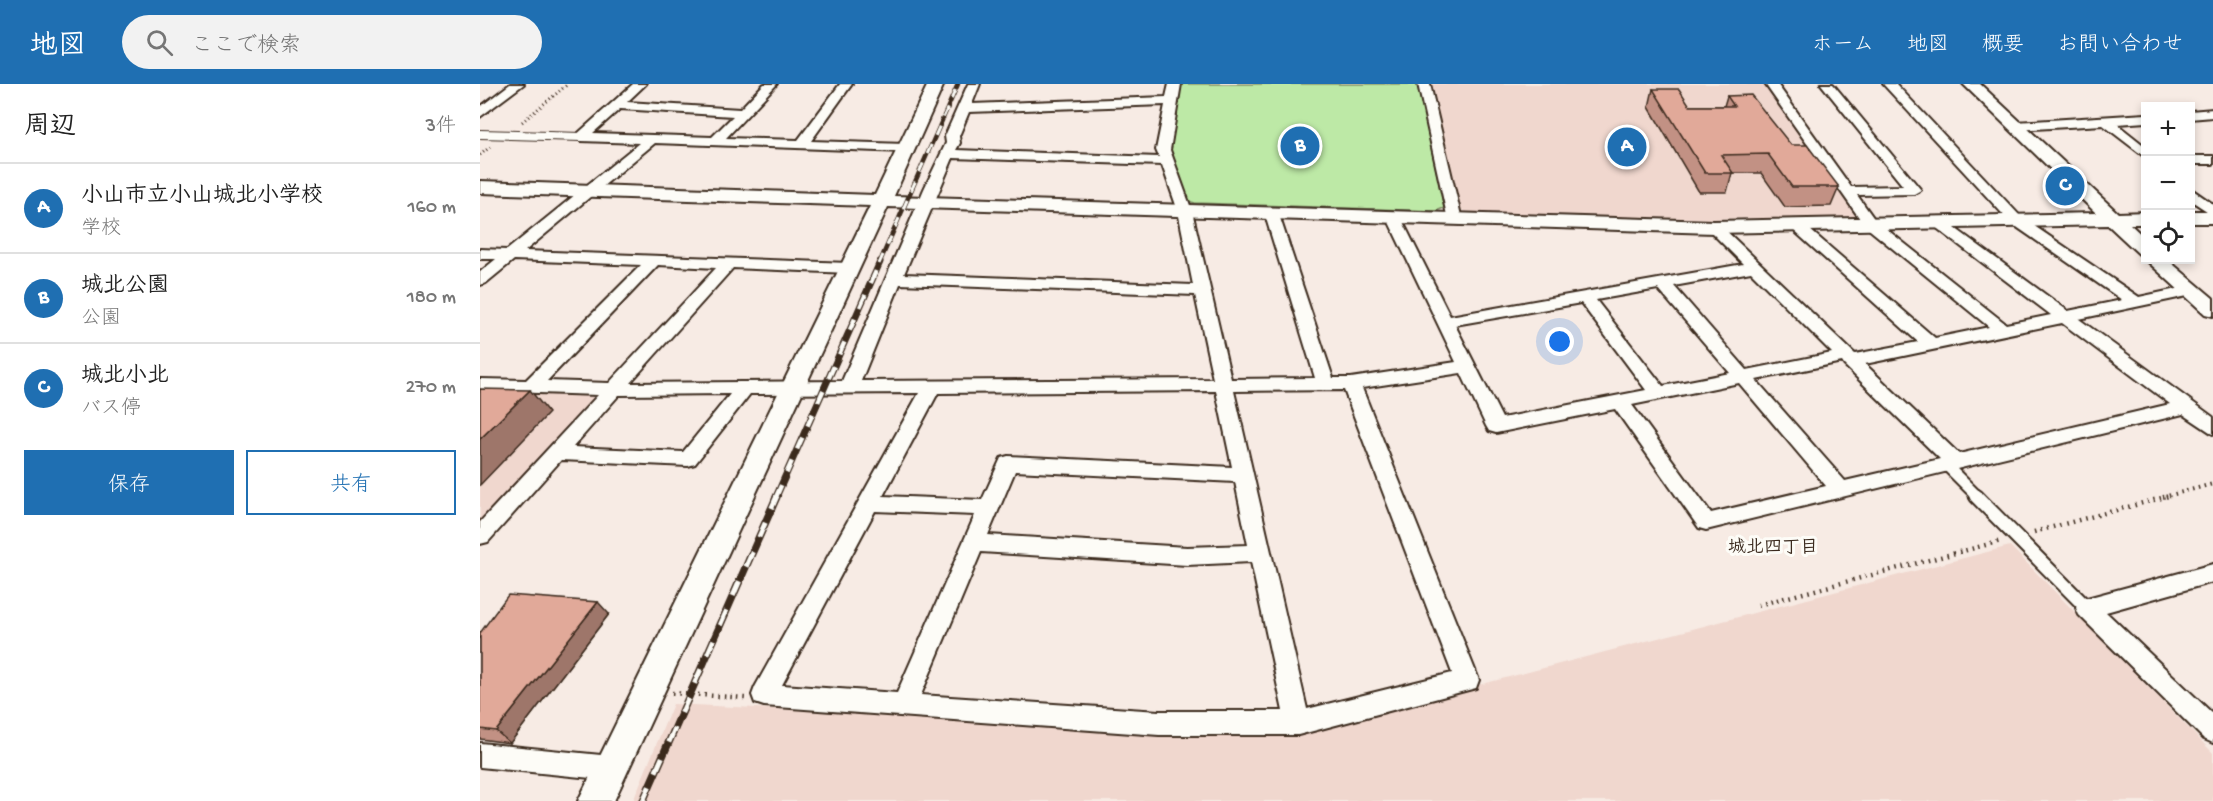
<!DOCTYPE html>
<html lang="ja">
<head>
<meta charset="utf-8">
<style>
  :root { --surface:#fff; --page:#f2f2f2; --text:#222; --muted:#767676; --line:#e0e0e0; --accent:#1f6fb2 }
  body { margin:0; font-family:"Gochi Hand","Klee One",sans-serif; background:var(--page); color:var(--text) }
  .controls { position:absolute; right:18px; top:18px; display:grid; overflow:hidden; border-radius:0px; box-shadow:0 3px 9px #0003 }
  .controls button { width:54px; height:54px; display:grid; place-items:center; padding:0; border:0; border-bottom:2px solid var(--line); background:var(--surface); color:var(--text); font:30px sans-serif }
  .you { position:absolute; left:1080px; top:258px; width:21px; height:21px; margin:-15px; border:4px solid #fff; border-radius:50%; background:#1a73e8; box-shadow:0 0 0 9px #1a73e833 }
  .badge { display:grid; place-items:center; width:39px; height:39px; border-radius:50%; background:var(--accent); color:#fff; font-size:20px; font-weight:700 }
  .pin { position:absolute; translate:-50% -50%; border:3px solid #fff; box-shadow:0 2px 6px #0006 }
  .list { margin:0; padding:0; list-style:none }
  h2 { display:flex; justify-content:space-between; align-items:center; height:78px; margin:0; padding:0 24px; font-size:26px }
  h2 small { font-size:20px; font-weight:400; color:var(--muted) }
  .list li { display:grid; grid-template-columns:39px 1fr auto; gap:18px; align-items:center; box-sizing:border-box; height:90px; padding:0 24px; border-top:2px solid var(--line) }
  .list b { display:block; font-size:22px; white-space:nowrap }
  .list p { margin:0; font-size:20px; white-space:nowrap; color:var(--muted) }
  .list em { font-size:20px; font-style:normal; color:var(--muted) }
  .actions { display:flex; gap:12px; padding:18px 24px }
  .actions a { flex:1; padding:14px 0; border:2px solid var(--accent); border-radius:0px; text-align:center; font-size:21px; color:var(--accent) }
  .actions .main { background:var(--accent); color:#fff }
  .icon { flex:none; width:33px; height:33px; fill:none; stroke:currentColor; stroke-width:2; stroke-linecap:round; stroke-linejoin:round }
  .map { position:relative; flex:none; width:1733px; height:717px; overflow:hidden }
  header { display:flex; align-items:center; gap:36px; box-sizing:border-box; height:84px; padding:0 30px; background:var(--accent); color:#fff }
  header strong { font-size:28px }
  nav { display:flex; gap:33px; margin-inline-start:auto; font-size:21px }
  .search { width:420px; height:54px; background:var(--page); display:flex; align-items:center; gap:15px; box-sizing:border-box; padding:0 21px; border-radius:33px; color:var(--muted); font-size:22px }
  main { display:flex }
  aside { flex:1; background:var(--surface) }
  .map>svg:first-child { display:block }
  .built { fill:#f0d7ce }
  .green { fill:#bde9a6; stroke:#7c8a62; stroke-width:1.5 }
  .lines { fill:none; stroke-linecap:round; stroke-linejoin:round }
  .service-far2-casing { stroke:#3b2a1e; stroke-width:10 }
  .service-far1-casing { stroke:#3b2a1e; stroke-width:14 }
  .service-casing { stroke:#3b2a1e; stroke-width:17 }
  .minor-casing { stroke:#3b2a1e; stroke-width:4 }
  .tertiary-casing { stroke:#3b2a1e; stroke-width:4 }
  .path-far2 { stroke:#3b2a1e; stroke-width:3; stroke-dasharray:1 3; stroke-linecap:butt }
  .path-far1 { stroke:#3b2a1e; stroke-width:4; stroke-dasharray:1.5 4.5; stroke-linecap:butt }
  .path { stroke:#3b2a1e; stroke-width:4.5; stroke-dasharray:1.5 5; stroke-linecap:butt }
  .service-far2 { stroke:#fdfcf7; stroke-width:8 }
  .service-far1 { stroke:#fdfcf7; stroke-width:10 }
  .service { stroke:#fdfcf7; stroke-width:13 }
  .minor { fill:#fdfcf7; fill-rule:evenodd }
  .tertiary { fill:#fdfcf7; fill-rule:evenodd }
  .rail-far2-casing { stroke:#3b2a1e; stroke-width:4.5 }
  .rail-far1-casing { stroke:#3b2a1e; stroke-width:7 }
  .rail-casing { stroke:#3b2a1e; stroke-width:8 }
  .rail-far2 { stroke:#fdfcf7; stroke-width:3; stroke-dasharray:10; stroke-linecap:butt }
  .rail-far1 { stroke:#fdfcf7; stroke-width:4.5; stroke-dasharray:13; stroke-linecap:butt }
  .rail { stroke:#fdfcf7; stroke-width:5; stroke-dasharray:16; stroke-linecap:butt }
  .wall { fill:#c29184; stroke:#3b2a1e; stroke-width:1.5 }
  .shaded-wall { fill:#9e766b; stroke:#3b2a1e; stroke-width:1.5 }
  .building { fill:#e1a999; stroke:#3b2a1e; stroke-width:1.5 }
  .labels { text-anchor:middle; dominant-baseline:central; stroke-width:6; stroke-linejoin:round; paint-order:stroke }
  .neighbourhood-label { font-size:18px; font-weight:bold; fill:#3b2a1e; stroke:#fdfcf7 }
</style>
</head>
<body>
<header>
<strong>地図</strong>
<div class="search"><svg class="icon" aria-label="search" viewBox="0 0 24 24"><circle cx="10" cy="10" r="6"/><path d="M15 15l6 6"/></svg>ここで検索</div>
<nav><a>ホーム</a><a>地図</a><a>概要</a><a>お問い合わせ</a></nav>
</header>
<main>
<aside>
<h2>周辺<small>3件</small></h2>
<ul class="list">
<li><span class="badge">A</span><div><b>小山市立小山城北小学校</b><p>学校</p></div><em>160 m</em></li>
<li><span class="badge">B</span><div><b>城北公園</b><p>公園</p></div><em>180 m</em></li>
<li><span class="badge">C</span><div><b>城北小北</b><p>バス停</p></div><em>270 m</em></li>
</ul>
<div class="actions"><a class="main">保存</a><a>共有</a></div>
</aside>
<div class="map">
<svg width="1733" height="717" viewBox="0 0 1733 717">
  <rect width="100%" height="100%" fill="#f7ebe4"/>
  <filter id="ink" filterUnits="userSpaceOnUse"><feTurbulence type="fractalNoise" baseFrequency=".0167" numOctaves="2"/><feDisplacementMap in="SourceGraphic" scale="12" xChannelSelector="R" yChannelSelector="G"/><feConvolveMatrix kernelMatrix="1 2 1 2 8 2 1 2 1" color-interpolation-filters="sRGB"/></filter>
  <g filter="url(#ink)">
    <path class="built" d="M953,0H1286L1378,128L1373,133L1231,135L989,130L978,124L950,1Z
      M0,306L112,310L115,319L0,442Z
      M1530,462L1733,669V717H153L193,620L811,650Z"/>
    <path class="green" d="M700,0H938L964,124L956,127L715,119L708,117L691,72L689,52Z"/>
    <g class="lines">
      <defs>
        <path id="service-far2" d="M0,50L101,53"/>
        <path id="service-far1" d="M1466,381L1498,413"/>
        <path id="service" d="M1496,412L1607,524"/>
        <path id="minor" d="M30,0H44L0,33V23Z
          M153,0H166L147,18L260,25L284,0H297L246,54L318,56L360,0H372L331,57L425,60L432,64L425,68L175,59L45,167L369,179L377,184L369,189L253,184L150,299L362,297L444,105L466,59L465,52L488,0H500L492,20L686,13L689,0H701L690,66L712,127L751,295L835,294L785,131L792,127L799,131L853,294H871L976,278L907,134L914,130L921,134L970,232L1263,180L1226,143L1234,138L1239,140L1375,270L1438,258L1312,145L1309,142L1317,137L1322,139L1455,254L1509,243L1385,142L1285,0H1297L1371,103L1423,102L1341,0H1353L1441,106L1434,110L1377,111L1395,136L1526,240L1571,231L1454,142L1452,139L1454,136H1464L1588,227L1642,216L1531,139L1403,0H1416L1541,133L1659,213L1711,202L1717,204L1719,207L1717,210L1599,235L1733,333V350L1703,330L1226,446L1219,444L1135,325L1016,349L1009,347L1006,342L981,289L882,304L999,596L996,604L818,651H679L284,622L275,619L272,611L275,603L439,309L270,310L215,380L208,382L81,376L8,458L0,460V438L118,311L0,307V295L46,296L161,181L34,176L6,199L0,201V188L16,175H0V165L27,166L159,59L101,57L94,53ZM685,21L676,66L679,73L476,66L480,59L479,52L489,28ZM140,25L253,32L232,53L113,49ZM473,74L682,81L698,127L713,201L424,190ZM178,181L236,184L129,299L67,297ZM1271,188L1352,269L1267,286L1194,202ZM420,200L715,211L733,295L381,297ZM1178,205L1250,289L1183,302L1116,216ZM1101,219L1166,306L1022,334L975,241ZM1582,239L1690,320L1479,370L1385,280ZM1362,278L1364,281L1460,375L1365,397L1276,296ZM1259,299L1346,402L1231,429L1152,321ZM864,306L972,589L827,625L754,307ZM736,307L752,383L528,372L521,374L502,416L403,412L458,309ZM250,310L203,368L93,363L139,311ZM535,387L755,398L768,461L707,463L508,451ZM395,427L495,431L417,609L302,601ZM501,468L707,481L771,478L803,627H679L441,611Z
          M938,0H950L982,136L980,139L975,140L968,136Z
          M1733,25V33L1710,35V27Z
          M1666,30V38L1637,40L1666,63V74L1623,41L1535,46L1529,42L1535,38Z
          M1710,72H1733V80H1710Z
          M1710,104L1733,120V131L1710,116Z
          M1733,480V498L1626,528L1733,630V659L1724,655L1599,531L1596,524L1599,517L1607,514Z
          M0,659L131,672L140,675L144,684L140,693L131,696L0,683Z"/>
        <path id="tertiary" d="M448,0H464L414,112L1234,137L1616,129L1483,0H1500L1638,129L1666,128V140H1650L1666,155V172L1659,170L1628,141L1234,149L408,123L134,717H98L390,122L0,109V97L395,111Z
          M1710,127H1733V139H1710Z
          M1666,176H1688L1733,214V232L1725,230Z"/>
      </defs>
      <use href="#service-far2" class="service-far2-casing"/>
      <use href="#service-far1" class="service-far1-casing"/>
      <use href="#service" class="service-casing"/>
      <use href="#minor" class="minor-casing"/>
      <use href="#tertiary" class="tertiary-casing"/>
      <path class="path-far2" d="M42,38L88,0
        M0,71L10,63"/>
      <path class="path-far1" d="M1683,413L1733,400"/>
      <path class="path" d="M1554,448L1689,412
        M1278,521L1521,457
        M192,609L265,614"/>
      <use href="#service-far2" class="service-far2"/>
      <use href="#service-far1" class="service-far1"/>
      <use href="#service" class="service"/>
      <use href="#minor" class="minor"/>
      <use href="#tertiary" class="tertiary"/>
      <defs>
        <path id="rail-far2" d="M399,180L478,0"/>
        <path id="rail-far1" d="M296,413L400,178"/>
        <path id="rail" d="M163,717L297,412"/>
      </defs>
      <use href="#rail-far2" class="rail-far2-casing"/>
      <use href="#rail-far1" class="rail-far1-casing"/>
      <use href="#rail" class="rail-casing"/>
      <use href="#rail-far2" class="rail-far2"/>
      <use href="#rail-far1" class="rail-far1"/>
      <use href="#rail" class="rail"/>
    </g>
    <path class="wall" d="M1173,5L1210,22H1244L1247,12L1311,61L1359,103L1351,122L1305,123L1281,89H1252L1247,108H1219L1169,23Z
      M129,530L30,659L0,655V549Z"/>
    <path class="shaded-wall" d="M50,306L69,329L0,401V355Z
      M118,518L129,530L30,659L16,647Z"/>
    <path class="building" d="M1173,5H1199L1210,22H1254L1247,12L1271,11L1311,61H1327L1359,103H1312L1288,70L1241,71L1253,89H1225Z
      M0,305L50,306L0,355Z
      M28,511L118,518L16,647L0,645V549Z"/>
  </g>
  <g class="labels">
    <g class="neighbourhood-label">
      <text x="1293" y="464">城北四丁目</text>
    </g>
  </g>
</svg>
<div class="controls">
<button>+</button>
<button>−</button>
<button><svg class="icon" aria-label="locate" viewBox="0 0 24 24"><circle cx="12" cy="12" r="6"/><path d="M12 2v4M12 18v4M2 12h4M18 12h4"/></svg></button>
</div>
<div class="you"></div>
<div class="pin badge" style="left:1147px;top:63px">A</div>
<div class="pin badge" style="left:820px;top:62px">B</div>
<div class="pin badge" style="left:1585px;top:102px">C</div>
</div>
</main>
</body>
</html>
